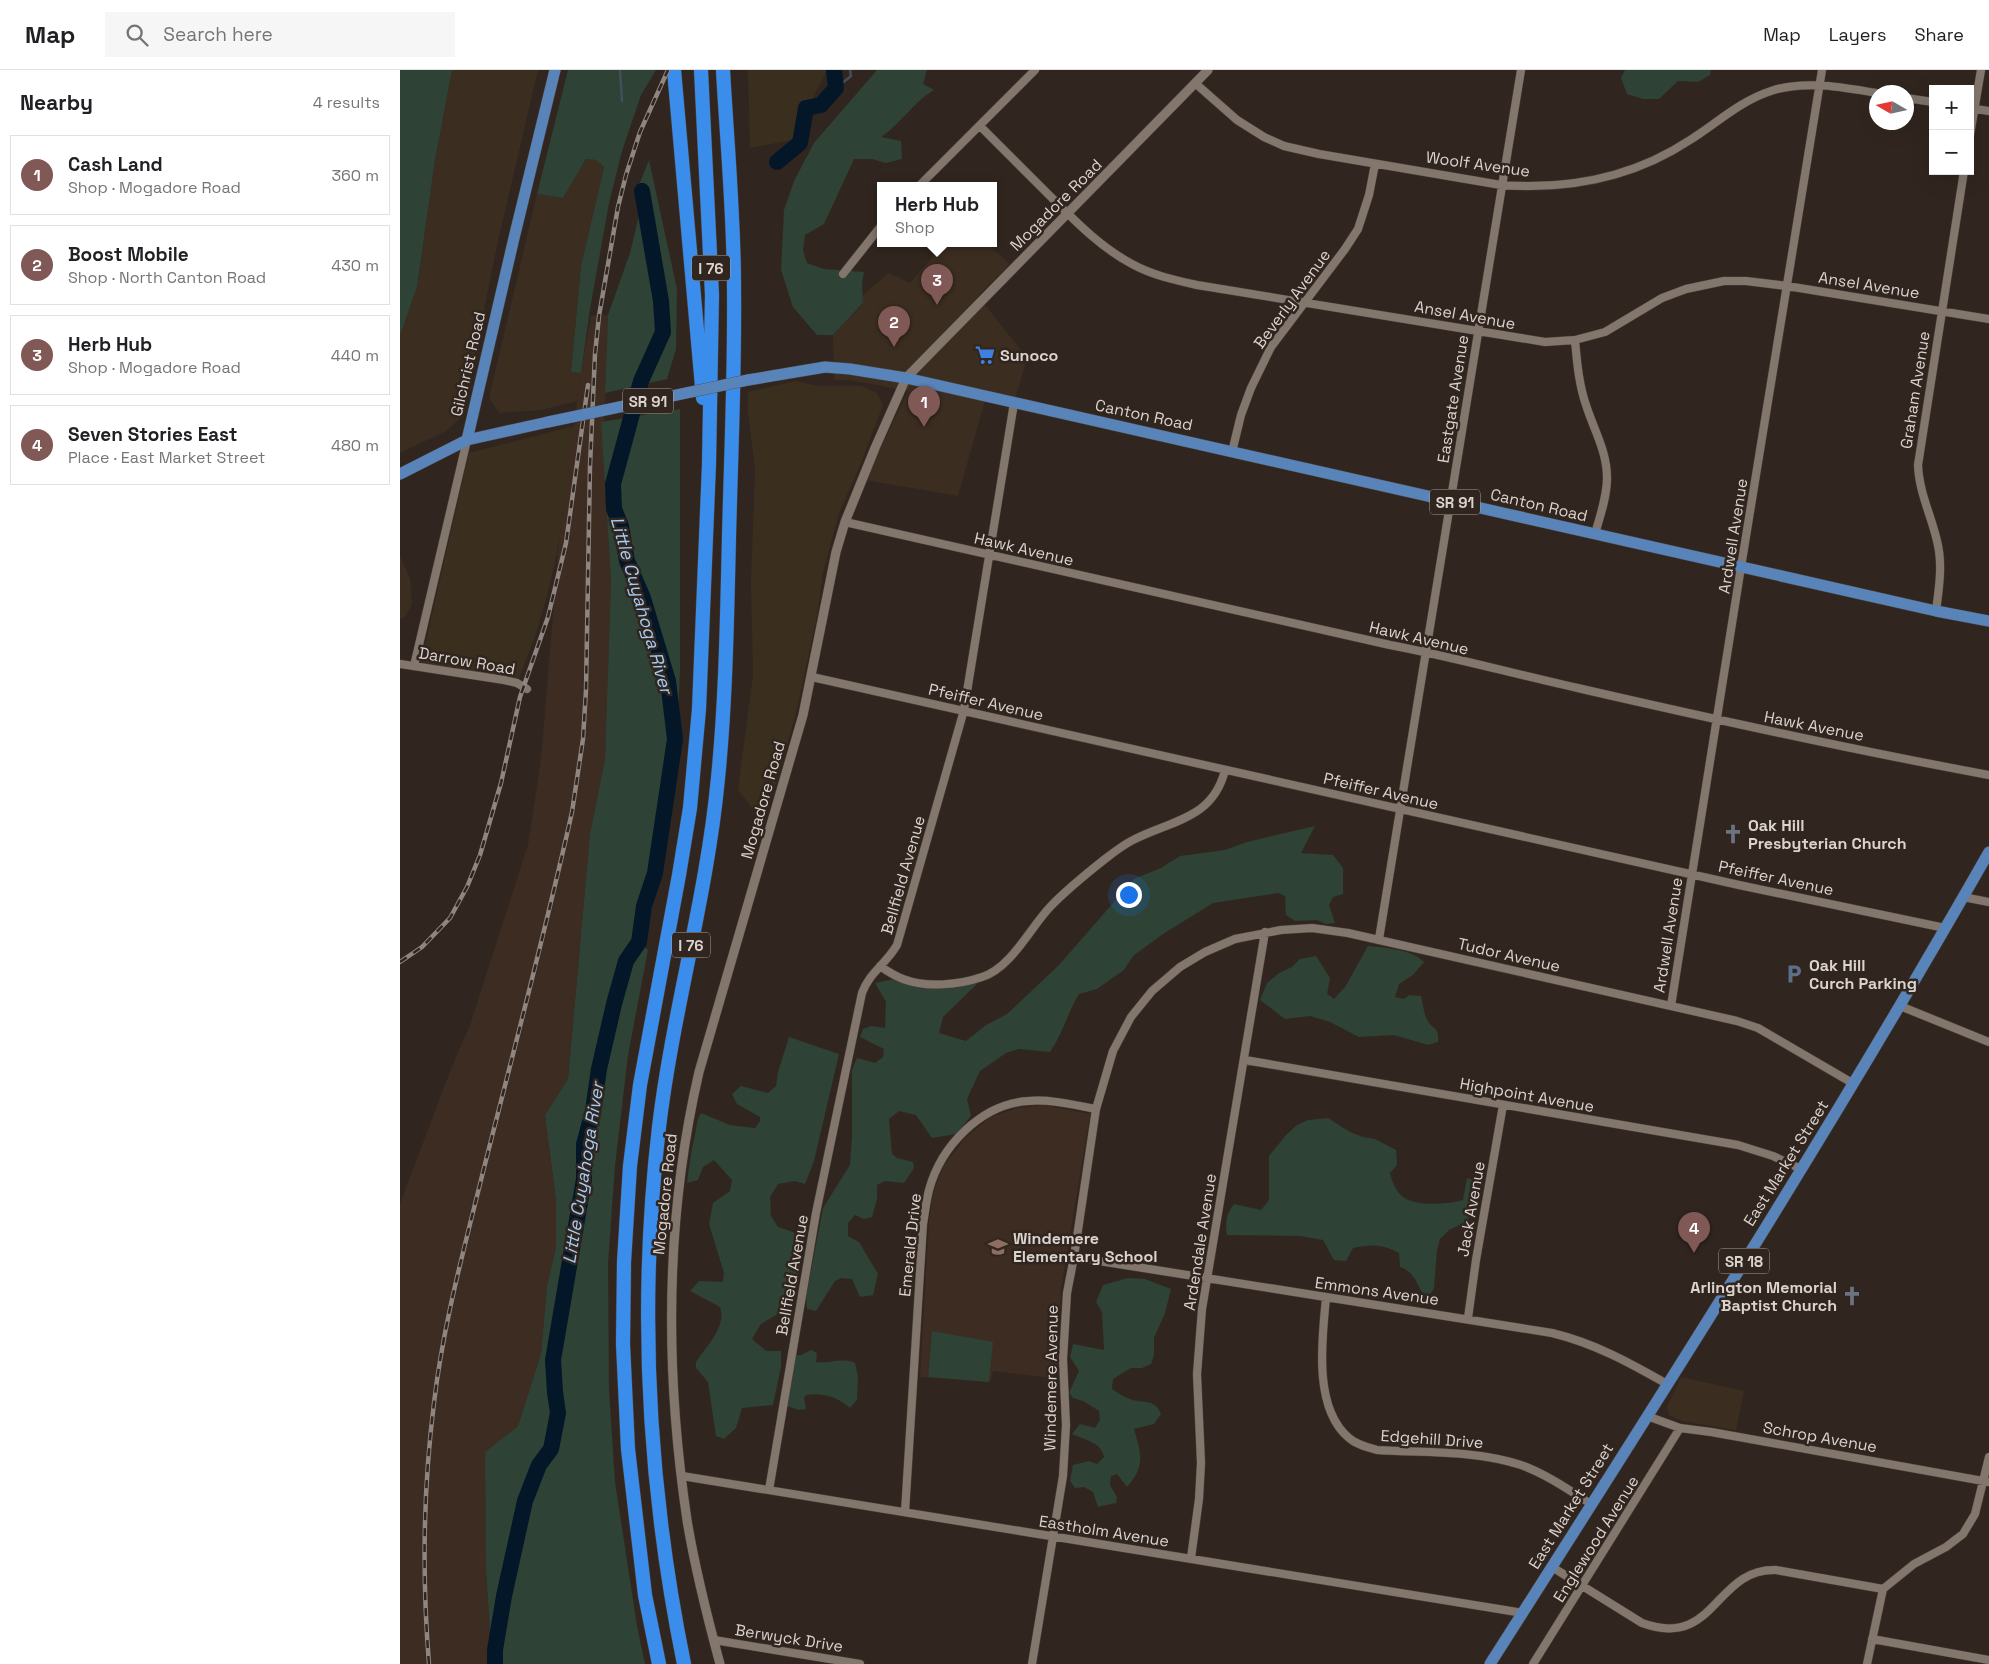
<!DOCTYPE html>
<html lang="en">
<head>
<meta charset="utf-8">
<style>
  :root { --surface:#fff; --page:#f6f6f6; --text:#202124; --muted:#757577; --line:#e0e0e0; --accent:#805856 }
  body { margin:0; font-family:"Space Grotesk",sans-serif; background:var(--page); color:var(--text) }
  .controls { position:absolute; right:15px; top:15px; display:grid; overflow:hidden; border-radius:0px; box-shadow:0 5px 20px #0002 }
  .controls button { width:45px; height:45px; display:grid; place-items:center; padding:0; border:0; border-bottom:1px solid var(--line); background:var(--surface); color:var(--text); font:25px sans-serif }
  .compass { position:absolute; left:1469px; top:15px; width:45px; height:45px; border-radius:50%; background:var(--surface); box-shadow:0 5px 20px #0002; rotate:279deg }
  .you { position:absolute; left:728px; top:824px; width:18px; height:18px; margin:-12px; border:4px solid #fff; border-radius:50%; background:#1a73e8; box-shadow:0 0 0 8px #1a73e833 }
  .badge { display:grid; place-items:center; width:32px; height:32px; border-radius:50%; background:var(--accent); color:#fff; font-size:16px; font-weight:700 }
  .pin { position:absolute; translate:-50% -41px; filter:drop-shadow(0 1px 2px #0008) }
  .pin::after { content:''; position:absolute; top:26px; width:18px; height:15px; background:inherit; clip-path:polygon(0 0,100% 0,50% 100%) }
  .popup { position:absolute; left:477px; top:112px; width:120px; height:65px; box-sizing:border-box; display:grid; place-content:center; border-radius:0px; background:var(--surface); filter:drop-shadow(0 1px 4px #0005); font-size:16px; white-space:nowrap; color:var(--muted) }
  .popup b { font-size:19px; color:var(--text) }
  .popup::after { content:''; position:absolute; left:50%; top:100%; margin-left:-10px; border:10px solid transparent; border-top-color:var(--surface) }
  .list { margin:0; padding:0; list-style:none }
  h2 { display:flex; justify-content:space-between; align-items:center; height:65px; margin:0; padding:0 20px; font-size:21px }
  h2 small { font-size:16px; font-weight:400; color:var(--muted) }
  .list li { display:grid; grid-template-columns:32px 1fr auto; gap:15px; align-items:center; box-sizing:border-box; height:80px; margin:0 10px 10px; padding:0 10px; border:1px solid var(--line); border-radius:0px }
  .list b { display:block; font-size:19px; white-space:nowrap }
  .list p { margin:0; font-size:16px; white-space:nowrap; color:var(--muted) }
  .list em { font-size:16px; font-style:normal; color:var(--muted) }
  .icon { flex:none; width:28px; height:28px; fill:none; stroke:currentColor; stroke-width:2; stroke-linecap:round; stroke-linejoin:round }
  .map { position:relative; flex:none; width:1589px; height:1594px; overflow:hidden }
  header { display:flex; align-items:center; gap:30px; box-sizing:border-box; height:70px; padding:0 25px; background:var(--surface); border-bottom:1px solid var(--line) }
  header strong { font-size:24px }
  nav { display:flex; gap:28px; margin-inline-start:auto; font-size:18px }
  .search { width:350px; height:45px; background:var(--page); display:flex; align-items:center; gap:12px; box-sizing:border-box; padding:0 18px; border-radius:0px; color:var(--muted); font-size:19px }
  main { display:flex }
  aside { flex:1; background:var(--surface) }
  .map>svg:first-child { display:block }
  .commercial { fill:#3b2d20 }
  .industrial { fill:#3a2e1f }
  .built { fill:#3d2c21 }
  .green { fill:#2e4235 }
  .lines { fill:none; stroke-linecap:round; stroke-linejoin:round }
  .stream { stroke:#444f5a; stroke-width:2.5 }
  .river { stroke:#041728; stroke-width:16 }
  .minor-casing { stroke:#4b423b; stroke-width:9 }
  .tertiary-casing { stroke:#4b423b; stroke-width:10 }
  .primary-casing { stroke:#4b423b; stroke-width:12 }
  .motorway-casing { stroke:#4b423b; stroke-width:15 }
  .minor { stroke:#83766d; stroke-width:8 }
  .tertiary { stroke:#83766d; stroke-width:9 }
  .primary { stroke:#5884b9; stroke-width:11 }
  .motorway { stroke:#3b8deb; stroke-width:14 }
  .rail-casing { stroke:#908681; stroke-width:4.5 }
  .rail { stroke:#31261f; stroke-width:2.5; stroke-dasharray:8; stroke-linecap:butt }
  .primary-bridge-casing { stroke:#4b423b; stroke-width:12; stroke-linecap:butt }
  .primary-bridge { stroke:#5884b9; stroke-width:11 }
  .labels { text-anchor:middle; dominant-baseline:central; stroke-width:5; stroke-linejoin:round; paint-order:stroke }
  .shield { fill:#31261f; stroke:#a89f9a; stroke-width:1 }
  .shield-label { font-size:15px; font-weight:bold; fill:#dbd3ce }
  .street-label { font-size:16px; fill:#dbd3ce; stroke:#31261f }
  .poi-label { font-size:16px; font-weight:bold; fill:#dbd3ce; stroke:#31261f; text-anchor:start }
  .water-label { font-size:18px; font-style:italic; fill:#a3cdf6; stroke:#31261f }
</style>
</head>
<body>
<header>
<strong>Map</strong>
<div class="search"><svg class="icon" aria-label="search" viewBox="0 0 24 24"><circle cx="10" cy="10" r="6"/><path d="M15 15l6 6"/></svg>Search here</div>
<nav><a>Map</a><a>Layers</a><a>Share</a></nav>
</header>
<main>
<aside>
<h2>Nearby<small>4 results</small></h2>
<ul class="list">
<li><span class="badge">1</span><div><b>Cash Land</b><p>Shop · Mogadore Road</p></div><em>360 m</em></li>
<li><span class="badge">2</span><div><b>Boost Mobile</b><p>Shop · North Canton Road</p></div><em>430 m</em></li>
<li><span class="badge">3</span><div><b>Herb Hub</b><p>Shop · Mogadore Road</p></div><em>440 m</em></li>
<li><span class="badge">4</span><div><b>Seven Stories East</b><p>Place · East Market Street</p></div><em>480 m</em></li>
</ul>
</aside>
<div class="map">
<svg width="1589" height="1594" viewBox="0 0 1589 1594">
  <rect width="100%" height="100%" fill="#31261f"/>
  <path class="commercial" d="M52,0H138L98,171L62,347L46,361L0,383V266L17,217L35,90Z
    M186,89L196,90L204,97L181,196L171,301L181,303L178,331L141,340L99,343L89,328L137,124L163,128Z
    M544,174H588L610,194L578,226L627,288L614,333L586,327L558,426L465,410L508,321L450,310H434L433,265L463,234V225L489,203L510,213Z
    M0,486L10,509L12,534L5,547L0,549Z
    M1281,1307L1344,1321L1336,1360L1282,1351L1269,1345L1267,1337Z"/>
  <path class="industrial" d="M348,0H427L392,70L350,78Z
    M395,311L418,316H461L477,323L483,335L461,393L439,443L423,502L416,551L395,647L364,753L338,720L353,605L351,513L355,399L348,343V322Z
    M175,356L159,473L149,518L136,564L119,608L21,593L69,383Z"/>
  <path class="built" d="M208,245L203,384L211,510L205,689L190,764L168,1009L145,1045L156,1130V1178L147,1216L141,1284L118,1356L85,1382L86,1500L92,1594H0V1134L51,999L70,955L128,775L141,690L159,473L181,303L191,246Z
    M644,1035L690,1044L661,1220L657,1304L651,1308L593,1301L591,1310L520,1307L529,1152L533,1123L544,1095L566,1067L591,1047L617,1038Z"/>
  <path class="green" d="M0,0H52L35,90L17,217L0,266Z
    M168,0H256L241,25L222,81L209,133L190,239L181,303L171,302L181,196L204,97L196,90L186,89L163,128L137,124Z
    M477,0H527L523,14L534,20C513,32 501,54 481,67L501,71L502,89L486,93L472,89H454L424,154L405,165L403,180L407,193L424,199L464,202L462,212L463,233L433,265H417L393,237L381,200L384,140L394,111L414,73Z
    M1225,0H1311L1310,5L1298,12L1278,11L1259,29H1243L1227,24L1221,8Z
    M249,90L277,219L276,279L267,309L205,323L208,245L230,183L240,141L237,120Z
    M280,339V600L276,696L263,785L244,877L248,880L228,985L215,1096L208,1194L209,1321L215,1412L237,1556L245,1594H92L86,1500L85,1382L118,1356L141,1284L147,1216L156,1177V1130L145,1045L168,1009L190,764L205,689L211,510L201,352Z
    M915,756L901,783L933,785L943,798V824L933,827L929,835L935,853L926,854L917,850L895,851L886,845L885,826L878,823L813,833L763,864L733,886L724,900L697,919L679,924C668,942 663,963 650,982L619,979L606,983L580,1001L567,1029L571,1046L556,1064L532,1068L516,1045L499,1041L489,1049L492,1084L497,1088L513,1092L514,1098L504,1113L485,1111L477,1115V1129L472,1147L464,1149L455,1145L448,1153V1166L459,1172L478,1204L473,1225L460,1227L452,1209L441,1208L435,1211L416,1241L407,1239L406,1227L423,1138L450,1095L452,1066V1000L457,988L475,993L483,987L484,979L460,967L463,959L471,956L485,958L486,932L475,913L494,909L512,915L553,918L578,913L543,947L539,963L566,971L586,955L607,944L659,895L734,809L761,798L780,786L825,780L847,772Z
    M968,876C985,878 1012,879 1024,892L1013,905L999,914L995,927L1004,929L1009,925L1021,926C1023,934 1024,945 1028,951C1034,961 1039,956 1038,972L1028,975L994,965L959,967L930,952L910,946L885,949L860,930L867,913L879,903L892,897L900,889L916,886L930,908L927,924L934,929L945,917Z
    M389,967L439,984L414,1091L405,1114L395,1111L378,1114L370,1127L371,1146L378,1157L393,1162L403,1176L392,1241L384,1240L361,1254L352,1269L366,1281H381V1297L373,1335L342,1338L336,1358L324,1369L316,1366L308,1312L296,1298V1292C306,1277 327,1256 320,1237L290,1221L299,1211L323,1212L324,1203L309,1154L313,1133L330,1121L332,1110L314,1090L303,1097L298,1110L287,1113C289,1096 291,1081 295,1065C297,1057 296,1050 301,1043L330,1055L355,1058L360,1051V1047L337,1034L332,1024L341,1016L368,1023L376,1016L378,1002Z
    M928,1048L950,1062L963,1067L975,1069L996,1080L997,1095L990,1103C992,1111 996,1122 1003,1127C1017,1137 1049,1134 1063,1130L1067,1108L1081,1112L1079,1129L1070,1142L1068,1151L1049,1160L1040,1169L1037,1180L1034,1218L1028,1228C1015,1218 1019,1204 1000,1197L999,1183C983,1174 971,1174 953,1178L946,1191L934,1190L923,1170L900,1166L827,1165C825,1152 826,1145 834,1134L861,1140L869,1130V1086L886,1065L897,1055L908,1050Z
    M728,1208L745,1209L771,1219L765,1243L754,1268V1285L751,1294L742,1298H731L713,1309L712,1319C717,1322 723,1327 730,1329C743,1334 755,1328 761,1344L754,1354L734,1359C741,1383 746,1396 727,1417L717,1404L711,1406L710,1415L717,1427L716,1433L698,1437L693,1422L684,1417L675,1418L670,1411L673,1395L689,1391L697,1394L704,1387C701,1372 685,1370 672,1364L680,1354L695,1358L700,1350L699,1341L683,1331L673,1328L669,1323L679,1301L670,1287L673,1274L704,1280L702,1242L696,1232L703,1215Z
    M532,1261L593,1272L589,1312L528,1307Z
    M411,1280L417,1283L416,1292C429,1294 443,1287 455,1293L458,1307L457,1330L450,1338C438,1327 422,1322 406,1325L404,1328L406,1339L399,1340L386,1336L395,1285H401Z"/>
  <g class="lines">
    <path class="stream" d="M220,0L222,31
      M436,18L451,6L450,0
      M242,121V124"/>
    <path class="river" d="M377,92L400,73L406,38L421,35L436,18L434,0
      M95,1594V1580L104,1526L125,1431L139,1395L151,1379L158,1343L155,1322L153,1290L184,1109V1074L193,1041L199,999L214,934L226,891L239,872L244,836L255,803L275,669L268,611L243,528L227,491L221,456L214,439L213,414L241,311L263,262L261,231L242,121"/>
    <defs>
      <path id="minor" d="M795,13L837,50L864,67L884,76L919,84L1101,115C1168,120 1234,107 1290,70C1317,53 1340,31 1371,21C1404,10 1443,17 1476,23
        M1506,28L1533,32
        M1570,38L1589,41
        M580,56C603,79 627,103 650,126C675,151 700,177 732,194C752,205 774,210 797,215L1145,272L1175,270L1205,262L1262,228L1286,219L1324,211H1346L1387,216L1589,249
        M1570,65L1581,0
        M519,116L635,0
        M443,204L481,156
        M1175,270C1177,293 1179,316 1187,338C1195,362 1207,382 1207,408C1207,427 1200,446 1195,464
        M832,382L841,345L851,318L871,277L945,179L958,159L969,125L975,94
        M445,452L990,575C1054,587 1118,605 1182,619C1317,650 1453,680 1589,705
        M1536,541C1539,518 1543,494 1537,471C1531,445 1519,422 1518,395L1564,101
        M0,594L104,610L117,613L127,619
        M14,596L67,370
        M412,607L1339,815L1545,858
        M1563,827L1589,832
        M979,869L1121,0
        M480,896C487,901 495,906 503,909C526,918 559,915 582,907C611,898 630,858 650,837C667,819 686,804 705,789C714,782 723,775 733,770C772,750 813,749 825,700
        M1271,936L1341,497L1422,0
        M1500,936L1589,972
        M845,990L1338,1075L1373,1086L1401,1099
        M674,1187L1152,1263C1194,1273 1230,1293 1267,1314
        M926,1228C922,1269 913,1338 949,1368C957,1375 967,1377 977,1380C1025,1383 1075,1380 1121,1395C1146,1404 1169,1420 1191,1434
        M1068,1248L1076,1190L1103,1035
        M1247,1346L1280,1358L1311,1362L1589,1412
        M282,1406L1123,1543
        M369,1420L416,1143L462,923C469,903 486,894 497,875L564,640L614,333
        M505,1442L523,1154C525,1143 526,1132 529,1120C541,1076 581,1034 628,1031C651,1029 674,1035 696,1039
        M791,1488L799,1429L801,1393L797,1304L802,1239L865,862
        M1152,1497L1242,1553C1316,1580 1314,1498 1376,1500L1483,1519
        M1472,1569L1589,1590
        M314,1570L460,1594
        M632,1594L663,1406L666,1355L663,1289L667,1223L674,1187L696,1039L713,981L731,947L752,921L780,897L805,882L835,869L881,860L912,858L948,863L1337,951L1358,958L1454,1014
        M1133,1594L1280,1358
        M1467,1594L1483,1519L1514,1494L1546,1477L1563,1464L1575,1444L1589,1387"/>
      <path id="tertiary" d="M320,1594C307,1546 295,1499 287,1450C265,1302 265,1148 299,1002L403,645L436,482L445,452L475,378L506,308L808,0"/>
      <path id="primary" d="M348,310L425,297L450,299L506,308L1536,541L1589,551
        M67,370L114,168L155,0
        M0,404L67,370L148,352
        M1090,1594C1261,1326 1432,1058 1589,782"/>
      <path id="motorway" d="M274,0L303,328
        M259,1594L245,1525L228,1379L223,1274L224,1192L230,1096L240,1015L279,805L290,738L299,639L309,394L312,225L301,0
        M284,1594C248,1417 238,1237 259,1057C273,940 307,826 318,708C326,628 327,547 329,467C331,384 335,300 334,217C334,145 327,72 323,0"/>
    </defs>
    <use href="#minor" class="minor-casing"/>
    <use href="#tertiary" class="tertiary-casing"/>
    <use href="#primary" class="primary-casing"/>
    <use href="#motorway" class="motorway-casing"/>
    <use href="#minor" class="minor"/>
    <use href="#tertiary" class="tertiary"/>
    <use href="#primary" class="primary"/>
    <use href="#motorway" class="motorway"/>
    <defs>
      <path id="rail" d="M0,892L22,877L50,848L67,817L80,785L101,713L120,627L148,547L166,473L188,315
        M29,1594C22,1507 23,1420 34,1333C43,1255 64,1179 83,1102C113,983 145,863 172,742L183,669L186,620L190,396L195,284L199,246L218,137L226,105L240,62L268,0"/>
    </defs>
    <use href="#rail" class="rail-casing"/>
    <use href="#rail" class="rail"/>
    <defs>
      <path id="primary-bridge" d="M148,352L348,310"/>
    </defs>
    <use href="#primary-bridge" class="primary-bridge-casing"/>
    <use href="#primary-bridge" class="primary-bridge"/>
  </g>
  <defs>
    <symbol id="supermarket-bare" viewBox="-9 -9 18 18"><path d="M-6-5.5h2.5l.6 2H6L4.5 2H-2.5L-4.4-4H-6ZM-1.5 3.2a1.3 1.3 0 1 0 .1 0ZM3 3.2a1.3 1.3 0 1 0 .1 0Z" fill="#3f7fe0" stroke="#31261f" stroke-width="2.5" paint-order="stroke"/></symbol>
    <symbol id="church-bare" viewBox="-9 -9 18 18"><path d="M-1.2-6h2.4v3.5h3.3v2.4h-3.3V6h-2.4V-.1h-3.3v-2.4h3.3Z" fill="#6b7280" stroke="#31261f" stroke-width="2.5" paint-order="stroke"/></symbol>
    <symbol id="parking-bare" viewBox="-9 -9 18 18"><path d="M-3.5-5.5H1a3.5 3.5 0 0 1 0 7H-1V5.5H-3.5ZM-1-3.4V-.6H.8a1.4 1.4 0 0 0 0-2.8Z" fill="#5c6f8a" stroke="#31261f" stroke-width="2.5" paint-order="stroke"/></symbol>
    <symbol id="school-bare" viewBox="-9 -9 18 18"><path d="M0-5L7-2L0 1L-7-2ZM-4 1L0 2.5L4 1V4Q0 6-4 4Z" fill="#8d6e63" stroke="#31261f" stroke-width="2.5" paint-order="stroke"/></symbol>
  </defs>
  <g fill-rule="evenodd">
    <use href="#supermarket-bare" x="571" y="271" width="28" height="28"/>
    <use href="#church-bare" x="1319" y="750" width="28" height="28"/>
    <use href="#parking-bare" x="1380" y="890" width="28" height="28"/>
    <use href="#school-bare" x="584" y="1163" width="28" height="28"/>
    <use href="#church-bare" x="1438" y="1212" width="28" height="28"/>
  </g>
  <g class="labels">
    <g class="shield">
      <rect x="292" y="185.5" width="38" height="25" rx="4"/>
      <rect x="223" y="318.5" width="50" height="25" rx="4"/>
      <rect x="1030" y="419.5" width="50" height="25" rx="4"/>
      <rect x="272" y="862.5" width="38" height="25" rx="4"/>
      <rect x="1319" y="1178.5" width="50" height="25" rx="4"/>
    </g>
    <g class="shield-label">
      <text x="311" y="198">I 76</text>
      <text x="248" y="331">SR 91</text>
      <text x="1055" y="432">SR 91</text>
      <text x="291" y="875">I 76</text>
      <text x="1344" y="1191">SR 18</text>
    </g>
    <g class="street-label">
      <text transform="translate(1078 94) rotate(8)">Woolf Avenue</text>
      <text transform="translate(656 135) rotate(-45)">Mogadore Road</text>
      <text transform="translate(1469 215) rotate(9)">Ansel Avenue</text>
      <text transform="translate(892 229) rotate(-54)">Beverly Avenue</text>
      <text transform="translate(1065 245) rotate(10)">Ansel Avenue</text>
      <text transform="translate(68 294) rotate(-77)">Gilchrist Road</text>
      <text transform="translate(1515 320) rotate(-81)">Graham Avenue</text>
      <text transform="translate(1053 329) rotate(-81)">Eastgate Avenue</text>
      <text transform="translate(744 345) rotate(12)">Canton Road</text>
      <text transform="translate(1139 435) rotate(13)">Canton Road</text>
      <text transform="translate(1333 466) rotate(-81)">Ardwell Avenue</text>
      <text transform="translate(624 479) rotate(13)">Hawk Avenue</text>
      <text transform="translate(1019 568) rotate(13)">Hawk Avenue</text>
      <text transform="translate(67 591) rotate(10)">Darrow Road</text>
      <text transform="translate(586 632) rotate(13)">Pfeiffer Avenue</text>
      <text transform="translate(1414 656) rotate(11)">Hawk Avenue</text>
      <text transform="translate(981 721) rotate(13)">Pfeiffer Avenue</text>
      <text transform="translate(363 730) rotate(-74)">Mogadore Road</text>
      <text transform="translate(503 805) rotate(-74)">Bellfield Avenue</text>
      <text transform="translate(1376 808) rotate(12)">Pfeiffer Avenue</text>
      <text transform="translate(1268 865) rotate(-81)">Ardwell Avenue</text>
      <text transform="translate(1109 885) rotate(13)">Tudor Avenue</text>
      <text transform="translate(1127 1025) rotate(10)">Highpoint Avenue</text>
      <text transform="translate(1386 1093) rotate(-58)">East Market Street</text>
      <text transform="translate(265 1124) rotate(-84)">Mogadore Road</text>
      <text transform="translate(1071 1139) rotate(-80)">Jack Avenue</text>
      <text transform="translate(800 1172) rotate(-81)">Ardendale Avenue</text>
      <text transform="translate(510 1175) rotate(-84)">Emerald Drive</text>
      <text transform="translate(392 1205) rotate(-80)">Bellfield Avenue</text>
      <text transform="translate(977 1221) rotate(8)">Emmons Avenue</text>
      <text transform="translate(651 1308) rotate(-89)">Windemere Avenue</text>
      <text transform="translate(1420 1367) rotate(10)">Schrop Avenue</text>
      <text transform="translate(1032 1369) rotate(4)">Edgehill Drive</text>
      <text transform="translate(1171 1436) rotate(-58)">East Market Street</text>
      <text transform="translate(704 1461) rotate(9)">Eastholm Avenue</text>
      <text transform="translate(1196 1469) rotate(-58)">Englewood Avenue</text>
      <text transform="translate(389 1568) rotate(9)">Berwyck Drive</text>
    </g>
    <g class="poi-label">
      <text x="600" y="285">Sunoco</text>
      <text x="1348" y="755">Oak Hill<tspan x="1348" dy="18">Presbyterian Church</tspan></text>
      <text x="1409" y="895">Oak Hill<tspan x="1409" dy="18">Curch Parking</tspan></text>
      <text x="613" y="1168">Windemere<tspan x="613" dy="18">Elementary School</tspan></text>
      <text x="1437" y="1217" text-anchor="end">Arlington Memorial<tspan x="1437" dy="18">Baptist Church</tspan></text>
    </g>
    <g class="water-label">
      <text transform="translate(242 535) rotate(74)">Little Cuyahoga River</text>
      <text transform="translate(183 1103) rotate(-81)">Little Cuyahoga River</text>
    </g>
  </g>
</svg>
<div class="controls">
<button>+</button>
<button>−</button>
</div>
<svg class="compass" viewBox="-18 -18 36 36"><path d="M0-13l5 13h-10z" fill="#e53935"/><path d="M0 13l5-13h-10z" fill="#757577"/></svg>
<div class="you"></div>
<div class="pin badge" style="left:524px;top:357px">1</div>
<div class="pin badge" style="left:494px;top:277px">2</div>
<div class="pin badge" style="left:537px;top:235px">3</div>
<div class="popup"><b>Herb Hub</b>Shop</div>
<div class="pin badge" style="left:1294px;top:1183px">4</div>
</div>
</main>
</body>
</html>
